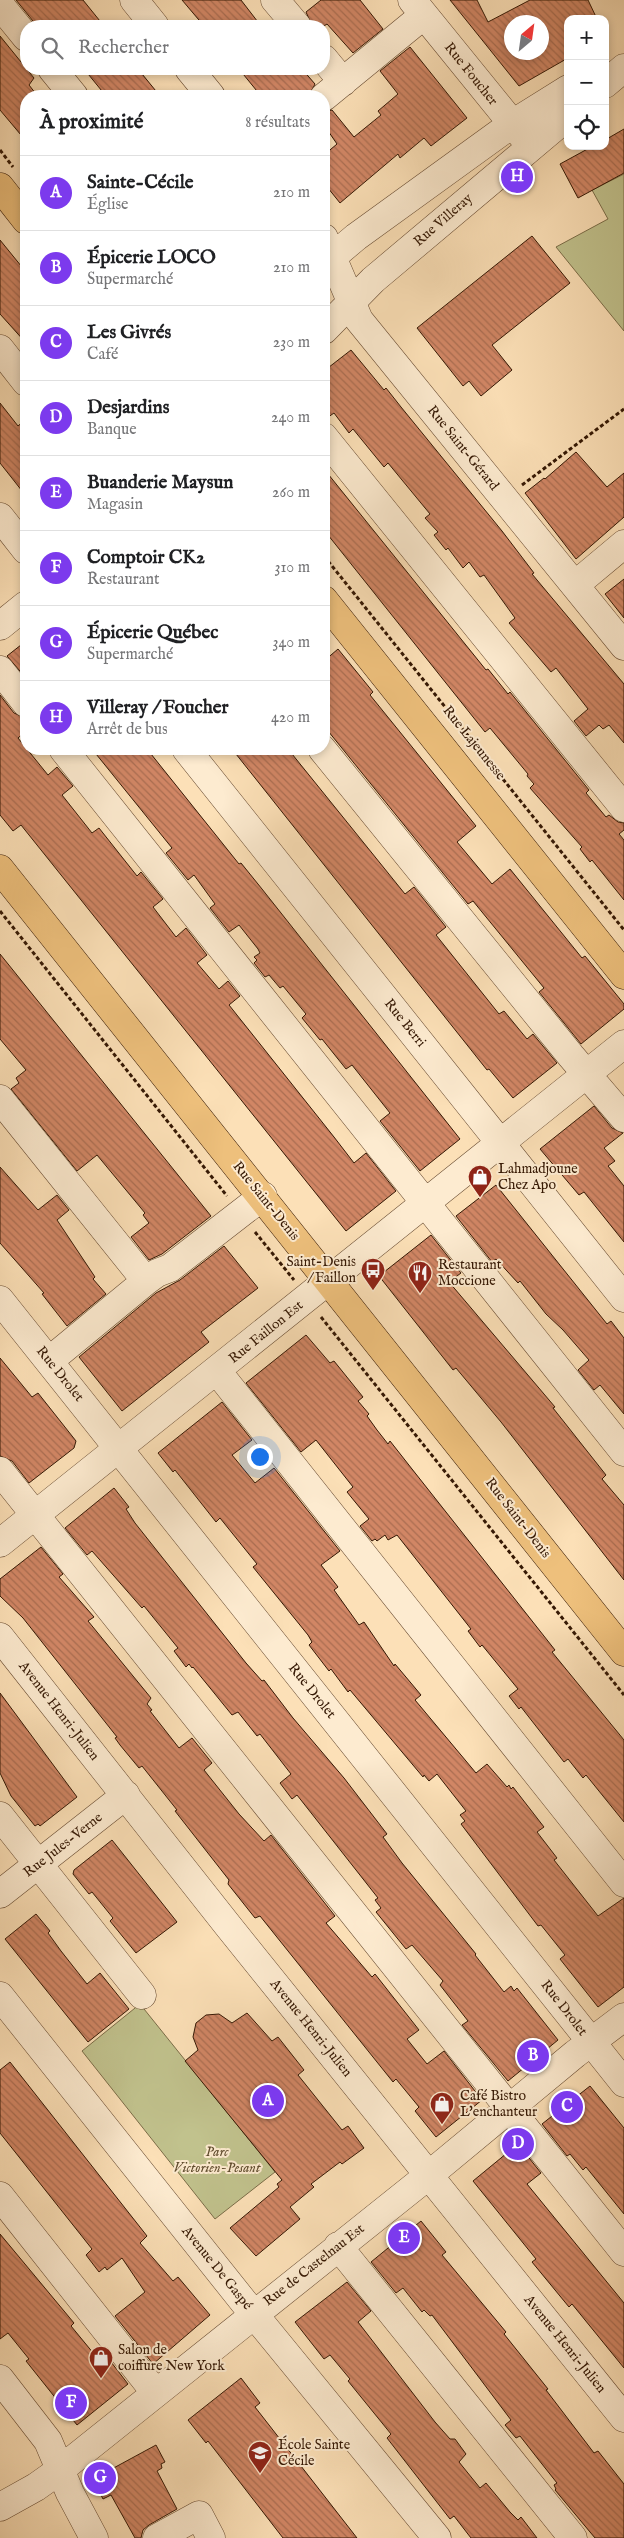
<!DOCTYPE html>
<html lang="fr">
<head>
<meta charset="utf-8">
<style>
  :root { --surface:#fff; --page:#f2f2f2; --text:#202124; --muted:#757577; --line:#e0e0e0; --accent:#7c3aed }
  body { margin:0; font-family:"IM FELL English",serif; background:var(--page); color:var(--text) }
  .controls { position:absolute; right:15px; top:15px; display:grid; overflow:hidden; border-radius:10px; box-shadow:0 2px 8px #0003 }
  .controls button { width:45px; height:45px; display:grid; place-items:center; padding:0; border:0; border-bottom:1px solid var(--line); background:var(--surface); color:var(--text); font:25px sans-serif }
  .compass { position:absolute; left:504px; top:15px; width:45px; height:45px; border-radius:50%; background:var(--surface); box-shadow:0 2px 8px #0003; rotate:29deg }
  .you { position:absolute; left:259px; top:1456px; width:18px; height:18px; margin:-12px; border:4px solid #fff; border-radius:50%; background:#1a73e8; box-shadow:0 0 0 8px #1a73e833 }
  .badge { display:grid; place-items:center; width:32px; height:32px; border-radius:50%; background:var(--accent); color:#fff; font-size:16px; font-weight:700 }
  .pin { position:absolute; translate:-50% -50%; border:2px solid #fff; box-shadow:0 1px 5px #0006 }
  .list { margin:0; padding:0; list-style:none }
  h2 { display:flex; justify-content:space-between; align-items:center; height:65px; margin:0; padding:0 20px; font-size:21px }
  h2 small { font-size:16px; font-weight:400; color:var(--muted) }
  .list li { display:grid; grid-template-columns:32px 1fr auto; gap:15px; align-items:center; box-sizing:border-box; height:75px; padding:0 20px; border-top:1px solid var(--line) }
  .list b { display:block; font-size:19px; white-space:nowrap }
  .list p { margin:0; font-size:16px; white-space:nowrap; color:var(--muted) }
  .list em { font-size:16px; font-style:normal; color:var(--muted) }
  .icon { flex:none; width:28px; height:28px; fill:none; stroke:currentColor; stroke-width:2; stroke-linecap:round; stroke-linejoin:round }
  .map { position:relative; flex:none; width:624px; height:2538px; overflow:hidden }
  .search { position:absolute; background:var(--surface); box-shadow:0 2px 8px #0003; left:20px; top:20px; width:310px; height:55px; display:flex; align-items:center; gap:12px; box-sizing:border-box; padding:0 18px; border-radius:20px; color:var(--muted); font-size:19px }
  .panel { position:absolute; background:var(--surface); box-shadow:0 2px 8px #0003; left:20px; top:90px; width:310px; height:665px; border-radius:20px }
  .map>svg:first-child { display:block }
  .park { fill:#c1c28d; stroke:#7b6d48 }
  .building { fill:url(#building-back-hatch); stroke:#351804; fill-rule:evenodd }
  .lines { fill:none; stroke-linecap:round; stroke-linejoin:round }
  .minor-casing { stroke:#674a31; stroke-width:29 }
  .major-casing { stroke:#351804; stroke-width:29 }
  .path { stroke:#351804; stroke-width:3; stroke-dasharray:4 2.5; stroke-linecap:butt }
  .minor { stroke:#fdebd0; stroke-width:28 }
  .major { stroke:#eec07c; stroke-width:28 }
  .labels { text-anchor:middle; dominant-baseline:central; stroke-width:4; stroke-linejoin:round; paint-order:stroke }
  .street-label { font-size:14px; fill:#351804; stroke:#fdebd0 }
  .poi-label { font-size:14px; fill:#351804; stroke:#fdebd0; text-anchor:start }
  .park-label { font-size:14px; font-style:italic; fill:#5f4b2d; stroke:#fdebd0 }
</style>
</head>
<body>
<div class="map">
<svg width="624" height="2538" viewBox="0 0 624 2538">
  <defs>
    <pattern id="building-back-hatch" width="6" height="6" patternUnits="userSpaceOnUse" patternTransform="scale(1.25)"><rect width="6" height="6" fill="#d18665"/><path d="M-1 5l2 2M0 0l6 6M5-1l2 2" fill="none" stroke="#aa6d51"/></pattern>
  </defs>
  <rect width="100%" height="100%" fill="#fce0b7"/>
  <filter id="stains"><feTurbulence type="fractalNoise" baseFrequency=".004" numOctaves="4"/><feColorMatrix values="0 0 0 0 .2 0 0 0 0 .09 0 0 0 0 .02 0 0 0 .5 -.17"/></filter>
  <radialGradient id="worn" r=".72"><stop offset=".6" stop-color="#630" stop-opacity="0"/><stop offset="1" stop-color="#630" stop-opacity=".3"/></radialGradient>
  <path class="park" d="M624,174V331L556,247L608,219L592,190Z
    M140,2004L275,2172L215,2219L82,2051Z"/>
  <path class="building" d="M16,0H83L104,26H37Z
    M182,0H241L261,26H204Z
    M321,0H360L383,29L353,53L327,24L324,26H312L306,12Z
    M450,0H477L488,22L530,0H588L597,19H568V58L519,86ZM512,22H542V52H512Z
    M0,36L34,78L29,85L36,94L26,96V141L0,110Z
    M410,47L467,118L431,146L424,138L400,158L398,154L340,203L324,183V155L337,144L324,125V112L332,110L354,137L381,115L378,111L398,94L380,71Z
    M84,69H138L160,96H106Z
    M239,69H302L315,84L309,96H261Z
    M624,129V173L578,198L560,164L593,146H605V140Z
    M532,236L570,283L492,345L512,370L481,396L469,381L463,386L417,328Z
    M0,240L26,272V343L0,314Z
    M351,350L384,390L386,388L401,407L502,531L534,573L532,574L624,684V743L609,725L603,729L599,725L586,736L574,721L588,709L556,668L551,672L509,623L515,618L484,575L480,577L469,562L463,568L448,548L446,550L434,535L438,532L425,518L430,514L388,463L384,467L353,429L349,433L334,413L324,420V371Z
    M0,403L18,426L26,419V496L0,463Z
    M576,452L607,487L624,473V517L576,559L525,493L544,478L545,479Z
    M324,469L486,670L488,669L508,694L510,692L589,790L586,793L606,817L609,815L618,822L624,823V830L619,834L624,840V900L592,860L590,862L580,849L582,847L530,788L534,784L527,776L528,774L490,728L485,732L324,530Z
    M624,579V618L605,594Z
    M26,641V678L7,656Z
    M338,649L373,692L370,695L476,826L457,842L492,884L510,869L582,958L585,956L624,1004V1009L581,1044L539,992L544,988L473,901L468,904L324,726V661Z
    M0,695L14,713L26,718V731L18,738L48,775L57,767L73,786L62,795L92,833L99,828L137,876L141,872L163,899L153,907L176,937L186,928L207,955L197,963L219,989L228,981L240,996L229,1005L334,1137L354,1163L366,1153L396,1191L346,1231L21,825L13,831L0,815Z
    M92,749H147L239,864L241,863L262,889L460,1139L420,1171L380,1121L390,1113L352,1065L346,1069L322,1039L320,1040L302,1018L306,1014L283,986L280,988L269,975L265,977L254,963L257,960L254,957L260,953L258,949L239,925L229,932L210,908L215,904L194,875L188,880L166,853L172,848Z
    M232,749H288L405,894L414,887L446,927L436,935L499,1014L504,1011L527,1039L533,1034L557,1063L513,1098L489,1069L487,1070Z
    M0,954L211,1216L162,1254L149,1260L131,1237L149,1223L143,1215L145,1213L97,1155L77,1171L11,1089L19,1083L16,1078L26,1070L0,1039Z
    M594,1106L612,1128L623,1133L604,1148L615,1161L608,1166L624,1186V1242L584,1192L579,1195L540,1149Z
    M0,1167L38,1210L57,1195L69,1210L57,1220L95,1277L93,1279L106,1294L67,1326L42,1294L44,1293L0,1243Z
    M496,1185L607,1324L611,1321L624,1338V1414L600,1385L594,1390L578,1370L589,1360L563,1330L546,1314L520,1281L518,1283L496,1259L492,1262L456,1216Z
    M431,1235L461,1273L449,1282L555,1407L553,1408L606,1475L602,1479L624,1505V1580L501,1422L456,1368L453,1370L379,1276Z
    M224,1246L258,1288L201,1332L209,1342L122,1411L79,1357L156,1293L180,1280Z
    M306,1335L330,1363L334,1361L363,1397L358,1401L369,1414L367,1416L377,1430L388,1444L390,1441L412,1469L555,1650L552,1652L624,1740V1822L586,1775L583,1778L568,1759L564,1762L521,1707L519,1709L509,1696L518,1689L482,1645L480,1647L468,1631L471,1629L397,1535L388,1540L385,1535L377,1541L375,1539L372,1541L360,1526L369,1519L347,1492L353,1487L316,1440L301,1452L246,1383Z
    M0,1358L32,1397L38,1393L76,1441L74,1448L29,1483L12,1461L0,1456Z
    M222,1402L252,1440L232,1455L255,1483L274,1468L340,1551L321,1565L338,1587L334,1590L359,1625L364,1622L394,1666L395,1664L421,1695L415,1700L476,1773L487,1764L507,1787L509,1785L511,1789L513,1787L544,1827L537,1832L557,1858L554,1860L598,1916L624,1898V1987L598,2007L560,1959L565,1955L541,1925L538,1926L461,1824L465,1821L460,1815L466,1811L437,1774L429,1781L424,1775L423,1777L350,1690L348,1692L331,1669L329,1671L309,1645L312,1642L308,1635L253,1567L257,1564L220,1518L216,1522L175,1470L173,1472L158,1453Z
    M114,1488L129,1507L126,1509L135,1523L246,1663L262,1681L264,1680L293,1718L344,1778L387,1834L383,1837L402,1863L476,1954L475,1955L504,1992L511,1986L514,1991L517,1988L558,2040L508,2081L462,2025L468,2021L440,1985L443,1981L412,1945L406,1949L376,1912L381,1908L375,1900L378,1898L297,1795L292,1799L280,1783L291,1774L260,1734L257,1736L238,1712L232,1715L193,1667L192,1668L189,1664L186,1667L174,1651L178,1648L144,1606L142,1608L92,1551L87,1555L65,1528Z
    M41,1547L63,1574L59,1577L94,1617L88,1621L151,1698L147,1704L152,1710L150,1711L179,1748L192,1738L212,1763L204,1770L239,1814L264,1841L271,1835L335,1916L326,1923L372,1977L375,1974L419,2030L407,2039L427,2064L444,2051L482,2100L436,2137L415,2111L419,2107L396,2079L393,2082L260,1916L255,1918L228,1884L229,1880L175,1811L177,1810L142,1766L139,1768L120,1745L115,1738L117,1737L23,1618L0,1596V1579Z
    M0,1693L77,1797L40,1826L38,1824L35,1826L11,1796L0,1773Z
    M112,1840L177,1922L136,1953L110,1921L113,1918L92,1892L89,1894L73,1874L74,1870Z
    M36,1914L50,1931L48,1933L61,1951L87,1984L100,1973L129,2009L88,2042L5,1939Z
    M247,2013L272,2041L278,2037L304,2070L298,2075L342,2130L348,2126L364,2148L342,2164L340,2162L311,2184L314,2187L290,2207L300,2219L256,2256L230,2228L279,2187L277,2184L282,2180L185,2061L198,2050L193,2037L196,2023L206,2015L219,2014L232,2023Z
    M10,2062L147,2236L140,2243L173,2281L178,2277L210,2315L153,2364L115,2316L145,2292L122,2258L107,2270L105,2267L99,2272L86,2255L92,2249L0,2133V2070Z
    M590,2086L624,2128V2214L586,2167L583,2170L570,2154L567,2156L542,2124Z
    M518,2144L541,2173L527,2184L624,2303V2368L572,2304L569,2307L532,2262L536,2259L473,2181Z
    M421,2221L446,2252L442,2255L506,2332L504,2334L548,2389L546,2390L594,2453L598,2451L624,2484V2538H595L555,2490L556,2489L554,2485L557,2483L538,2459L520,2436L516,2438L505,2425L511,2420L432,2315L430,2316L424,2310L422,2312L403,2288L396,2293L371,2262Z
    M0,2234L74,2323L71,2326L94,2354L101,2349L128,2384L77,2425L26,2361L29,2359L8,2333L0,2339Z
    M347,2282L371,2311L358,2322L435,2422L450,2439H455L466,2454L459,2462L480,2488L486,2483L510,2512L518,2520L521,2517L537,2538H471L454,2516L450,2519L387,2438L391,2434L348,2381L350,2379L330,2355L324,2359L295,2322Z
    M241,2378L260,2403L255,2407L357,2538H283L208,2441L206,2443L188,2420Z
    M156,2445L165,2462L161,2464L162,2468L157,2471L177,2509L149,2525L143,2530L141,2538H135L111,2495L103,2499L95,2483L97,2477Z"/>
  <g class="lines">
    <defs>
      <path id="minor" d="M134,0L155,26
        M275,0L297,26
        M412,0L524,138
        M0,5L26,37
        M324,59L343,82
        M52,69L74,96
        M189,69L211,96
        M605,84L624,68
        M324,97L424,15
        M324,238L359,320L624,646
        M324,264L356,237L512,124L568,89
        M324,330L373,280L568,116
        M0,349L26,382
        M324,437L624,808
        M0,517L26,550
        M575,585L624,544
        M0,626L26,605
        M0,670L26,703
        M63,749L624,1452
        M186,749L624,1298
        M322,749L571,1056L624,1118
        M0,1099L146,1281
        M0,1300L624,2083
        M49,1361L146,1281L157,1273L170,1268L263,1196
        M217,1371L624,1883
        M0,1471L624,2252
        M0,1543L624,1044
        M0,1637L229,1927L624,2418
        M0,1816L142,1995
        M0,1894L126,1795
        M0,1996L243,2301L437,2538
        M0,2196L155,2392
        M338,2246L573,2538
        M0,2379L48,2441L70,2493L94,2538
        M0,2507L36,2487L60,2470L429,2175L575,2054L624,2017
        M157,2538L199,2515L211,2538"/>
      <path id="major" d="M0,187L26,220
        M324,600L624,975
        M0,869L624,1652"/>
    </defs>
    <use href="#minor" class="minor-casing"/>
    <use href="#major" class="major-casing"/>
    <path class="path" d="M0,150L13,167
      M522,485L624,409
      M324,556L624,930
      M0,911L227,1196
      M255,1232L294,1280
      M321,1317L624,1695"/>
    <use href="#minor" class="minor"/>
    <use href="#major" class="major"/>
  </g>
  <defs>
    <symbol id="shop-pin" viewBox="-11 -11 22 30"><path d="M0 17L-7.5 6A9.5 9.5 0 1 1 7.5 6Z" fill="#8f2418" stroke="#fdebd0"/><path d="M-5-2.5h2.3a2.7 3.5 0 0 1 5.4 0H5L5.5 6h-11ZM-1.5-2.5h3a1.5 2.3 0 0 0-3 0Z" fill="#fff"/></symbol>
    <symbol id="bus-pin" viewBox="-11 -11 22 30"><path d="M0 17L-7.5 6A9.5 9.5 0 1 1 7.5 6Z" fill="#8f2418" stroke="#fdebd0"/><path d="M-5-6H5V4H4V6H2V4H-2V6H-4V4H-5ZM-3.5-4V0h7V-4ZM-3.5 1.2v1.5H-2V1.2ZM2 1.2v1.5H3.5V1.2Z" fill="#fff"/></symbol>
    <symbol id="restaurant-pin" viewBox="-11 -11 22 30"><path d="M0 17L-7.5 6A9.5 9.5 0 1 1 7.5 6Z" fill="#8f2418" stroke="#fdebd0"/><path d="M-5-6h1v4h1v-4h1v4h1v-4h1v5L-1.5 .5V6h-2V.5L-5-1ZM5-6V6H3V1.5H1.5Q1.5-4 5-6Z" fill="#fff"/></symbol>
    <symbol id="school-pin" viewBox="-11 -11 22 30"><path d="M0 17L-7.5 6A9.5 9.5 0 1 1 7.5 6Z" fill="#8f2418" stroke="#fdebd0"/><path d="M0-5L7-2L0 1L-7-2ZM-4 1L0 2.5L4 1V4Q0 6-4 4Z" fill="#fff"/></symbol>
  </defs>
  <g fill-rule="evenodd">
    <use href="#shop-pin" x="466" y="1163" width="28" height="38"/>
    <use href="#bus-pin" x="359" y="1256" width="28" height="38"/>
    <use href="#restaurant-pin" x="406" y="1259" width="28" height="38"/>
    <use href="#shop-pin" x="428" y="2090" width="28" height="38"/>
    <use href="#shop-pin" x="87" y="2344" width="28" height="38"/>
    <use href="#school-pin" x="246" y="2439" width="28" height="38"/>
  </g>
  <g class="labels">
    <g class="street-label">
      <text transform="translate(471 74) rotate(51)">Rue Foucher</text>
      <text transform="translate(443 220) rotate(-41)">Rue Villeray</text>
      <text transform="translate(463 448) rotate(51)">Rue Saint-Gérard</text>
      <text transform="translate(474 743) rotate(51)">Rue Lajeunesse</text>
      <text transform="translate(405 1023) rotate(51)">Rue Berri</text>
      <text transform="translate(266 1201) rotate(51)">Rue Saint-Denis</text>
      <text transform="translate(266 1332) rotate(-39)">Rue Faillon Est</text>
      <text transform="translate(60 1374) rotate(51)">Rue Drolet</text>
      <text transform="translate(518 1518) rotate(52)">Rue Saint-Denis</text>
      <text transform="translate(312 1691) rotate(51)">Rue Drolet</text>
      <text transform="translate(59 1711) rotate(52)">Avenue Henri-Julien</text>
      <text transform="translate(63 1845) rotate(-38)">Rue Jules-Verne</text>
      <text transform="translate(564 2008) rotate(52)">Rue Drolet</text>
      <text transform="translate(311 2028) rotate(51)">Avenue Henri-Julien</text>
      <text transform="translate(314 2265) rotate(-38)">Rue de Castelnau Est</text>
      <text transform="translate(217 2268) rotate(51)">Avenue De Gaspé</text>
      <text transform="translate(565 2344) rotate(51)">Avenue Henri-Julien</text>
    </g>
    <g class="poi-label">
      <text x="498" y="1169">Lahmadjoune<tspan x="498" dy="16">Chez Apo</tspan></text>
      <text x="356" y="1262" text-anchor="end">Saint-Denis<tspan x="356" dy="16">/ Faillon</tspan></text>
      <text x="438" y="1265">Restaurant<tspan x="438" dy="16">Moccione</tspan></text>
      <text x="460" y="2096">Café Bistro<tspan x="460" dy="16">L'enchanteur</tspan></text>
      <text x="118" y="2350">Salon de<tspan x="118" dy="16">coiffure New York</tspan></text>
      <text x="278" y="2445">École Sainte<tspan x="278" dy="16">Cécile</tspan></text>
    </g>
    <g class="park-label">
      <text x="217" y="2152">Parc<tspan x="217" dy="16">Victorien-Pesant</tspan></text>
    </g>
  </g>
  <rect width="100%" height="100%" filter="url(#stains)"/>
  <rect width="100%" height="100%" fill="url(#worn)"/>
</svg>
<div class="controls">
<button>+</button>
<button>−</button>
<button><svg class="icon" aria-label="locate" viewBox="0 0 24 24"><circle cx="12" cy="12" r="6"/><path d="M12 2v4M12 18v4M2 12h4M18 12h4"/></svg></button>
</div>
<svg class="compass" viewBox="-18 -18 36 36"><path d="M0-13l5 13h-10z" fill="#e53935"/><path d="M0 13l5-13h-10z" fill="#757577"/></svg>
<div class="you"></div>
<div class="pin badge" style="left:268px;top:2101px">A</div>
<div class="pin badge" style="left:533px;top:2056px">B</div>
<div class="pin badge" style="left:567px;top:2107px">C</div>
<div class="pin badge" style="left:518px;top:2144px">D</div>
<div class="pin badge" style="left:404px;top:2238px">E</div>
<div class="pin badge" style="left:71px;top:2403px">F</div>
<div class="pin badge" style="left:100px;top:2478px">G</div>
<div class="pin badge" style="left:517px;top:177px">H</div>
<div class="search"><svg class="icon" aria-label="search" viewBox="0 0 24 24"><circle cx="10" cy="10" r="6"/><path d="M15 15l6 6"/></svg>Rechercher</div>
<section class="panel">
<h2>À proximité<small>8 résultats</small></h2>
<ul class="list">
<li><span class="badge">A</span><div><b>Sainte-Cécile</b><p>Église</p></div><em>210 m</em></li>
<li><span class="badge">B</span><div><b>Épicerie LOCO</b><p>Supermarché</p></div><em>210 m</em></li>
<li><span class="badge">C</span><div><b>Les Givrés</b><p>Café</p></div><em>230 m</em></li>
<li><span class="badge">D</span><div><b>Desjardins</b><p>Banque</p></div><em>240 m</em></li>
<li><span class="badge">E</span><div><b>Buanderie Maysun</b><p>Magasin</p></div><em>260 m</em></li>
<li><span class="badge">F</span><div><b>Comptoir CK2</b><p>Restaurant</p></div><em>310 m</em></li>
<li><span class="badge">G</span><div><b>Épicerie Québec</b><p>Supermarché</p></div><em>340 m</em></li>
<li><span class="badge">H</span><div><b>Villeray / Foucher</b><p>Arrêt de bus</p></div><em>420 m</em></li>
</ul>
</section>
</div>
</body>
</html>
